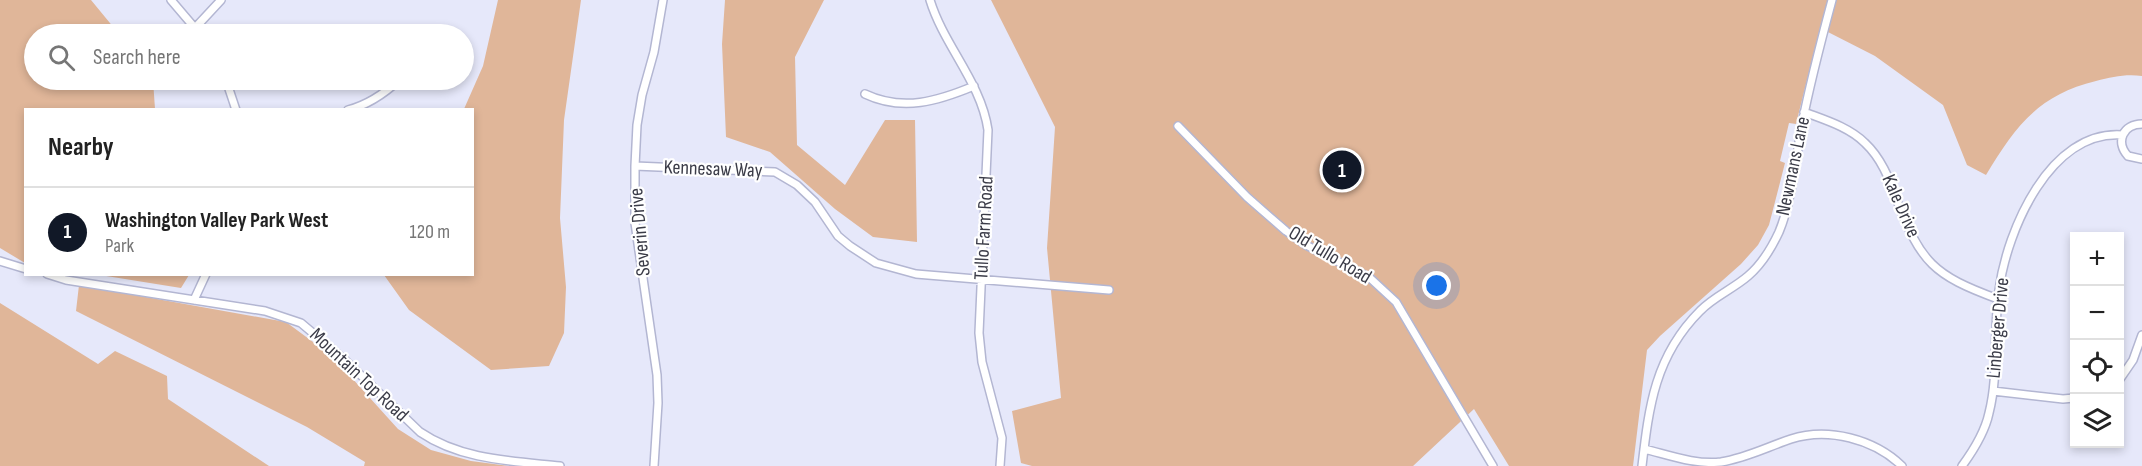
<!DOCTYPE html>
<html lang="en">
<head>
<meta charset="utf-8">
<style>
  :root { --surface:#fff; --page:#f6f6f6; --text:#222; --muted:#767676; --line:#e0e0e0; --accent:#111827 }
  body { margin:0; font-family:"Sofia Sans Condensed",sans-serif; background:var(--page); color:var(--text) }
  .controls { position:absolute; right:18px; bottom:18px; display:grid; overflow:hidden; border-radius:0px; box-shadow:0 3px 9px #0003 }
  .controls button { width:54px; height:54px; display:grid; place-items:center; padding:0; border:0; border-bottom:2px solid var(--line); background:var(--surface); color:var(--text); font:30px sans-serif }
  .you { position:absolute; left:1437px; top:286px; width:21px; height:21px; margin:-15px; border:4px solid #fff; border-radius:50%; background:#1a73e8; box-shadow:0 0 0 9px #1a73e833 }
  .badge { display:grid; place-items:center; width:39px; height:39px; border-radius:50%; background:var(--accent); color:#fff; font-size:20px; font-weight:700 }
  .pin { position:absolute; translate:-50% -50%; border:3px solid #fff; box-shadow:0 2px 6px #0006 }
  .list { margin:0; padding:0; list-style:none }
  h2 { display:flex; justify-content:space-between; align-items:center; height:78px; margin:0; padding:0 24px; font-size:26px }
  h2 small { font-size:20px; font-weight:400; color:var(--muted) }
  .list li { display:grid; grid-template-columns:39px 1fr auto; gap:18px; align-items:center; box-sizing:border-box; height:90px; padding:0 24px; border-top:2px solid var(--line) }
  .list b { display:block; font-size:22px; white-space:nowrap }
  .list p { margin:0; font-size:20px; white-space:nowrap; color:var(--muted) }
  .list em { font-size:20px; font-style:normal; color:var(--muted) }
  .icon { flex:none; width:33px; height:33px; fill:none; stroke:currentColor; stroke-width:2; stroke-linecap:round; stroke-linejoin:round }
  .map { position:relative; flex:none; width:2142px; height:466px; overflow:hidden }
  .search { position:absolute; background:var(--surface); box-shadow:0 3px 9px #0003; left:24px; top:24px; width:450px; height:66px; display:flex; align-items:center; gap:15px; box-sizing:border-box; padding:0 21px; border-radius:33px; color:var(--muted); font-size:22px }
  .panel { position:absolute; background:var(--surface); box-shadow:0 3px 9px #0003; left:24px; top:108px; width:450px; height:168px; border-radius:0px }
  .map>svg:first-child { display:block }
  .green { fill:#e0b699 }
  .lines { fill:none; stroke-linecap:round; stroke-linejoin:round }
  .minor-casing { stroke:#b3b6d2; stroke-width:10 }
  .minor { stroke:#fff; stroke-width:7 }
  .labels { text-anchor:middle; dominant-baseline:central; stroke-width:4.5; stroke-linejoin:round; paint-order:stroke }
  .street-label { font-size:20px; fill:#3b3c48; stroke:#fff }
</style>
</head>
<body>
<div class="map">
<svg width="2142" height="466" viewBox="0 0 2142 466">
  <rect width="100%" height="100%" fill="#e6e8fa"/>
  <path class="green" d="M0,0H91L119,34H34V80H153L155,109L26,110L25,263L0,248Z
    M498,0H581L564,120L560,218L566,287L564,333L549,366L491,370L409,310L384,275L472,274V110L464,109L483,66Z
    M725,0H824L795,57L797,145L845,185L885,120H915L917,242L873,237L835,209L770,152L726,137L722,44Z
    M991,0H2142V76C2125,74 2112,77 2096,81C2038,95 2015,127 1986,175L1967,165L1943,105L1875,56L1824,30L1825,25L1821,24L1796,124L1789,123L1780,161L1785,163L1769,225L1758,245L1741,264L1660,336L1647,350L1633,466H1509L1474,409L1413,466H1032L1021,463L1012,411L1061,398L1047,248L1055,127Z
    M100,275H189L181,288Z
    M79,285L286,322L332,356L398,429L431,450L471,461L509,466H364L365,462L307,427L76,311Z
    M0,303L98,364L115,351L167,376L168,399L269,466H0Z"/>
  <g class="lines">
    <defs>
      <path id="minor" d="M171,0L200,34
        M930,0C944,46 981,82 988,130L979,333L982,362L1002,438L1000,466
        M195,28L221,0
        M417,29L418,34
        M226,80L236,110
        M865,94C903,112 938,101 974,86
        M348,110C367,105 385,93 399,80
        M1804,112C1825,120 1849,127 1865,143C1881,158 1889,178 1896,198C1921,263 1933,275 1998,299
        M2142,124C2123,124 2115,142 2128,156L2142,159
        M1178,126L1247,197L1286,231L1306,245L1370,278L1396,302L1493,466
        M635,166L775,172L797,185L815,202L838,236L850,246L876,263L916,274L1109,290
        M0,261L26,269
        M47,274L66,280L265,311L301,323L345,360L420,432C461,460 512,461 560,466
        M194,300L206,274
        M2120,379L2133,360L2142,335
        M1993,391L2063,399L2074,398
        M1644,449C1669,455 1695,465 1721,462C1746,458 1767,447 1791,439C1828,427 1874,439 1902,466
        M654,466L658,403L657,375L635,223V166L637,125L642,95L654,52L663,0
        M1642,466C1649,406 1655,356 1700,311C1713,297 1733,289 1748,276C1761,265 1772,247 1779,232C1792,201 1796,157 1802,124C1810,83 1821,41 1832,0
        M1962,466C1973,451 1985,432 1989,413C1999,374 1993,330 1999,290C2007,230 2050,130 2122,135"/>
    </defs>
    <use href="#minor" class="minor-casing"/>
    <use href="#minor" class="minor"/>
  </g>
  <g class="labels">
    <g class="street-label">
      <text transform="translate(1793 166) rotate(-78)">Newmans Lane</text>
      <text transform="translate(713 169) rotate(2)">Kennesaw Way</text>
      <text transform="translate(1901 206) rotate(66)">Kale Drive</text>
      <text transform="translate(984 228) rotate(-87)">Tullo Farm Road</text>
      <text transform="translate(640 232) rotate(-95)">Severin Drive</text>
      <text transform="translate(1330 255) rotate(31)">Old Tullo Road</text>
      <text transform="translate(1998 328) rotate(-85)">Linberger Drive</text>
      <text transform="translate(359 375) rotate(43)">Mountain Top Road</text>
    </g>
  </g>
</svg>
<div class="controls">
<button>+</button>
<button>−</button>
<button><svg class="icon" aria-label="locate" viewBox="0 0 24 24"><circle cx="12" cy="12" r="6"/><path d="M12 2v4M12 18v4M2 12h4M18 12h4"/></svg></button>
<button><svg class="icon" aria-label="layers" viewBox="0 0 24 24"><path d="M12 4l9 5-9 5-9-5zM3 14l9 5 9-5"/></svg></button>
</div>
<div class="you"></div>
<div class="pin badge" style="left:1342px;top:170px">1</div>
<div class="search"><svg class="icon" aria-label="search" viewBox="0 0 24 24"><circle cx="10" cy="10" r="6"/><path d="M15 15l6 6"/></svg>Search here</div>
<section class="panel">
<h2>Nearby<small></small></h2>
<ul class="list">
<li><span class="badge">1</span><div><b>Washington Valley Park West</b><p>Park</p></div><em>120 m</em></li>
</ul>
</section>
</div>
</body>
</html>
